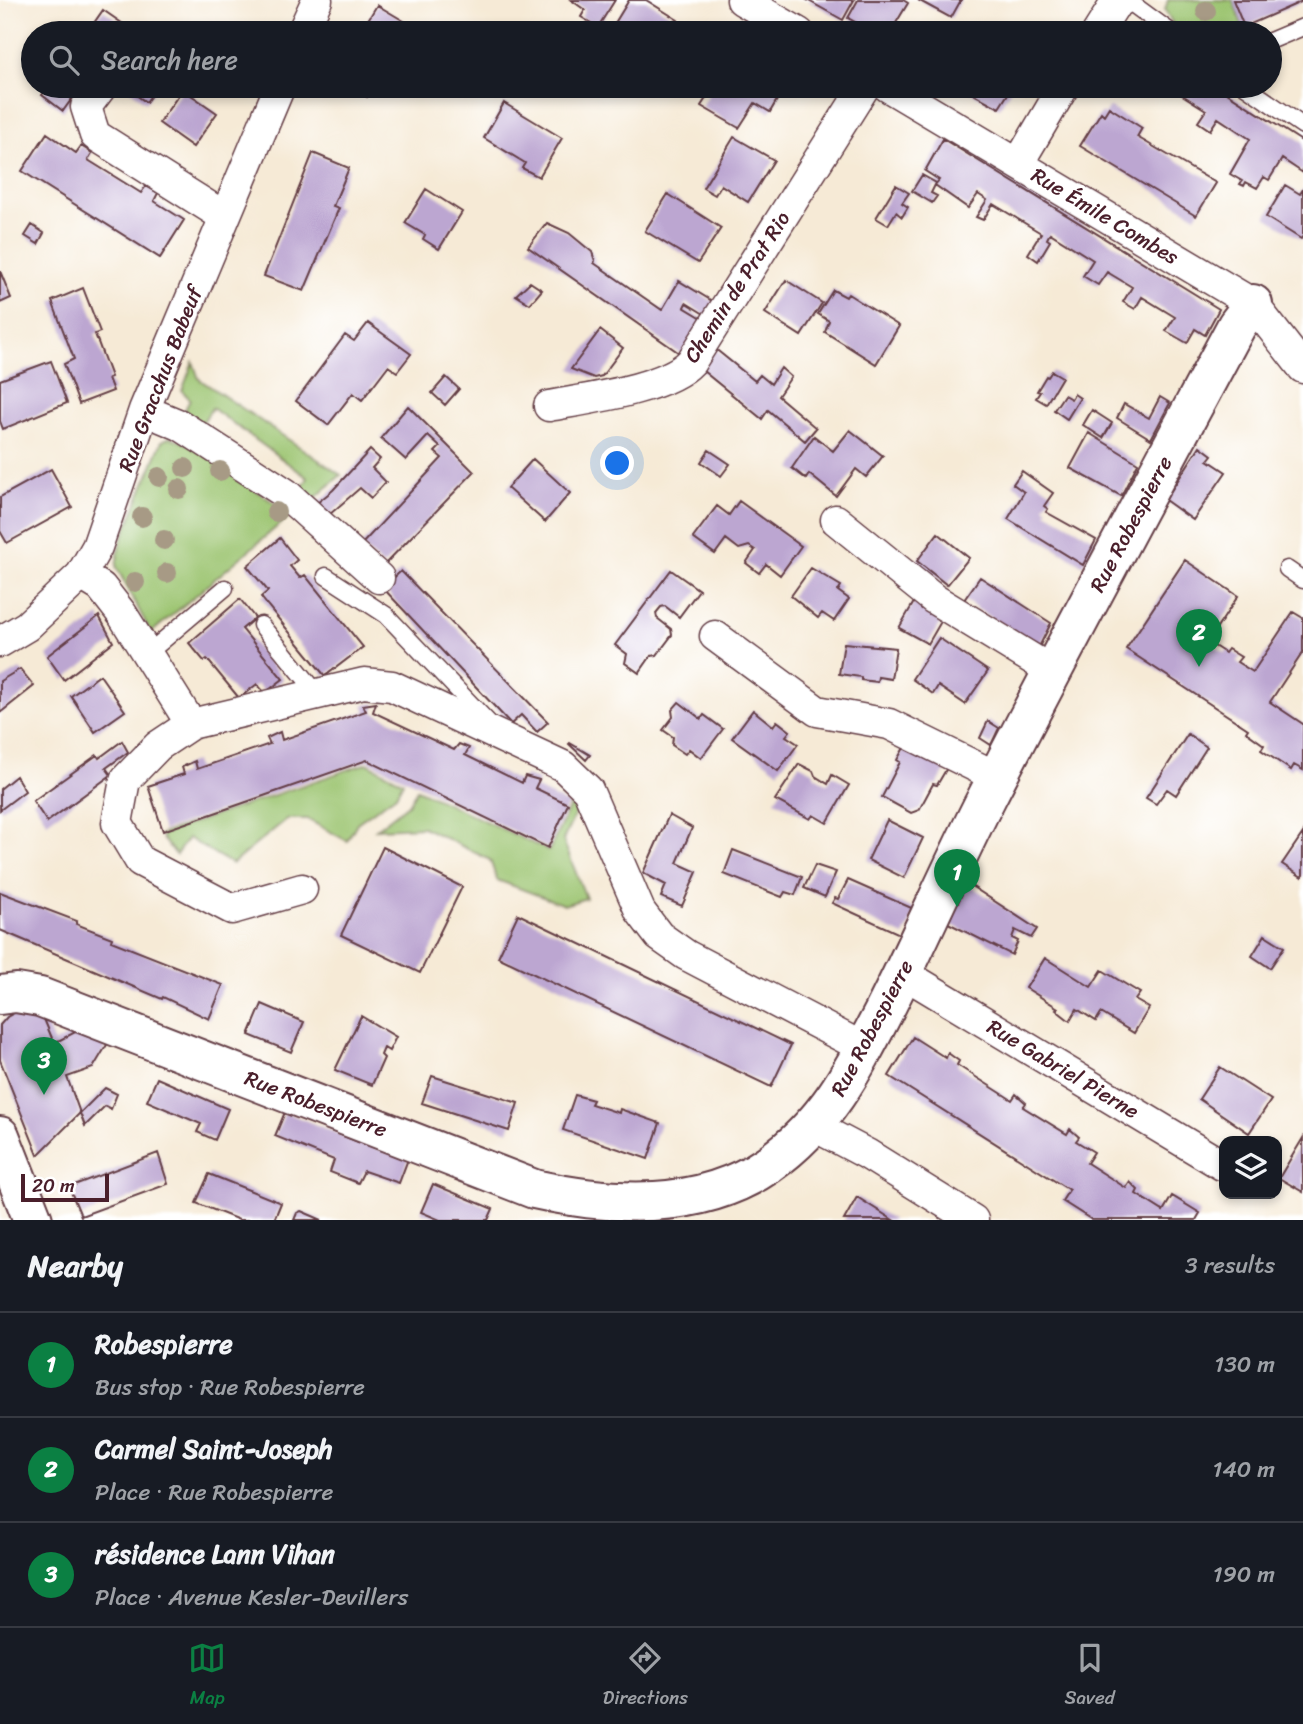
<!DOCTYPE html>
<html lang="en">
<head>
<meta charset="utf-8">
<style>
  :root { --surface:#171b24; --page:#242831; --text:#f1f3f6; --muted:#9ea1a6; --line:#363941; --accent:#0b8043 }
  body { margin:0; font-family:Sriracha,sans-serif; background:var(--page); color:var(--text) }
  .controls { position:absolute; right:21px; bottom:21px; display:grid; overflow:hidden; border-radius:14px; box-shadow:0 4px 10px #0003 }
  .controls button { width:63px; height:63px; display:grid; place-items:center; padding:0; border:0; border-bottom:2px solid var(--line); background:var(--surface); color:var(--text); font:35px sans-serif }
  .scale { position:absolute; left:21px; bottom:18px; width:88px; box-sizing:border-box; padding-left:7px; border:4px solid #4a1f2b; border-top:0; font-size:19px; line-height:24px; white-space:nowrap; color:#4a1f2b; -webkit-text-stroke:5px #fff; paint-order:stroke }
  .you { position:absolute; left:618px; top:464px; width:24px; height:24px; margin:-18px; border:5px solid #fff; border-radius:50%; background:#1a73e8; box-shadow:0 0 0 10px #1a73e833 }
  .badge { display:grid; place-items:center; width:46px; height:46px; border-radius:50%; background:var(--accent); color:#fff; font-size:23px; font-weight:700 }
  .pin { position:absolute; translate:-50% -58px; filter:drop-shadow(0 2px 4px #0008) }
  .pin::after { content:''; position:absolute; top:37px; width:24px; height:21px; background:inherit; clip-path:polygon(0 0,100% 0,50% 100%) }
  .list { margin:0; padding:0; list-style:none }
  h2 { display:flex; justify-content:space-between; align-items:center; height:91px; margin:0; padding:0 28px; font-size:30px }
  h2 small { font-size:23px; font-weight:400; color:var(--muted) }
  .list li { display:grid; grid-template-columns:46px 1fr auto; gap:21px; align-items:center; box-sizing:border-box; height:105px; padding:0 28px; border-top:2px solid var(--line) }
  .list b { display:block; font-size:26px; white-space:nowrap }
  .list p { margin:0; font-size:23px; white-space:nowrap; color:var(--muted) }
  .list em { font-size:23px; font-style:normal; color:var(--muted) }
  .icon { flex:none; width:38px; height:38px; fill:none; stroke:currentColor; stroke-width:2; stroke-linecap:round; stroke-linejoin:round }
  .map { position:relative; flex:none; width:1303px; height:1220px; overflow:hidden }
  .search { position:absolute; background:var(--surface); box-shadow:0 4px 10px #0003; left:21px; right:21px; top:21px; height:77px; display:flex; align-items:center; gap:18px; box-sizing:border-box; padding:0 24px; border-radius:38px; color:var(--muted); font-size:26px }
  .sheet { height:406px; background:var(--surface) }
  nav { display:flex; justify-content:space-around; align-items:center; box-sizing:border-box; height:98px; border-top:2px solid var(--line); background:var(--surface); font-size:19px; color:var(--muted) }
  nav a { display:grid; justify-items:center; gap:4px }
  nav .on { color:var(--accent) }
  .map>svg:first-child { display:block }
  .green { fill:#9bc470; stroke:#72724e; stroke-width:2 }
  .building { fill:#bca6d1 }
  .lines { fill:none; stroke-linecap:round; stroke-linejoin:round }
  .lane-casing { stroke:#643d45; stroke-width:19 }
  .street-casing { stroke:#643d45; stroke-width:33 }
  .secondary-casing { stroke:#643d45; stroke-width:42 }
  .lane { stroke:#fff; stroke-width:16 }
  .street { stroke:#fff; stroke-width:30 }
  .secondary { stroke:#fff; stroke-width:38 }
  .tree { fill:#a79a85 }
  .labels { text-anchor:middle; dominant-baseline:central; stroke-width:6; stroke-linejoin:round; paint-order:stroke }
  .street-label { font-size:21px; fill:#4a1f2b; stroke:#fff }
</style>
</head>
<body>
<div class="map">
<svg width="1303" height="1220" viewBox="0 0 1303 1220">
  <rect width="100%" height="100%" fill="#fff"/>
  <filter id="ink" filterUnits="userSpaceOnUse"><feTurbulence type="fractalNoise" baseFrequency=".0143" numOctaves="2"/><feDisplacementMap in="SourceGraphic" scale="14" xChannelSelector="R" yChannelSelector="G"/><feConvolveMatrix kernelMatrix="1 2 1 2 8 2 1 2 1" color-interpolation-filters="sRGB"/></filter>
  <filter id="wash" filterUnits="userSpaceOnUse"><feTurbulence type="fractalNoise" baseFrequency=".00686" numOctaves="4" result="noise"/><feDisplacementMap in="SourceGraphic" scale="28" xChannelSelector="R" yChannelSelector="G"/><feGaussianBlur stdDeviation="1.57" result="paint"/><feColorMatrix in="noise" values="0 0 0 0 0 0 0 0 0 0 0 0 0 0 0 0 0 1.4 0 .05"/><feComposite in="paint" operator="in"/></filter>
  <g filter="url(#wash)">
    <rect width="100%" height="100%" fill="#f6ead6"/>
    <path class="green" d="M1168,0H1233L1245,33H1188L1173,24L1165,10Z
      M193,362L199,379L341,475L313,500L300,490L308,478L212,408L201,425L181,419L190,399L182,391Z
      M170,437L193,446L291,515L151,633L116,566L120,544L162,441Z
      M367,763L403,782L396,795L357,823L347,841L307,819H287L232,864L188,838L176,855L163,840L161,834Z
      M417,789L549,851L575,795L582,799L563,840L586,898L564,905L497,880L490,860L423,827L376,829L408,804Z"/>
    <g id="blocks">
      <path class="building" d="M571,0H615L598,27L581,17L585,10Z
        M629,0H646L678,20L671,33H631L615,23Z
        M807,0H854L843,20Z
        M858,0H903L908,3L890,33L872,31L871,33H861L864,27L848,18Z
        M918,0H961L951,18Z
        M1233,0H1303V1L1244,27Z
        M377,5L424,33H360Z
        M103,10L126,26L121,33H87Z
        M49,86H81L63,111L42,95Z
        M126,86H158L146,102L125,87Z
        M175,86H197L191,95L217,113L193,147L159,123L182,90Z
        M348,86H380L376,93L371,90L367,97Z
        M714,86H785L770,112L755,103L739,128L701,106Z
        M959,86H1013L999,108Z
        M1168,86H1216L1303,142V173L1282,159L1269,180L1264,177L1257,188L1246,182L1244,186L1240,184L1242,181L1230,174L1250,139L1218,118L1210,130L1198,122L1206,110Z
        M504,103L562,138L539,177L522,168L525,163L484,138Z
        M1109,107L1142,128L1137,137L1216,183L1196,216L1080,146L1101,112L1104,115Z
        M47,133L76,153L81,146L92,153L88,160L141,193L146,186L158,193L154,201L184,220L160,258L22,171Z
        M734,137L774,160L748,202L721,185L715,195L703,188Z
        M943,139L1219,309L1205,335L1195,329L1187,343L1166,331L1175,317L1142,297L1135,309L1123,302L1132,287L1107,272L1098,285L1083,276L1093,260L1050,233L1047,239L1050,241L1038,261L1028,254L1041,233L993,204L983,220L976,217L987,200L978,194L968,208L935,185L939,180L925,171Z
        M313,153L349,168L333,206L339,208L304,291L264,276Z
        M922,175L936,183L931,193L937,196L932,203L912,191Z
        M896,185L909,193L902,203L908,207L902,217L896,212L888,225L876,218Z
        M1285,185L1300,194L1303,189V236L1301,239L1266,217Z
        M426,189L462,212L439,249L423,239L425,235L405,223Z
        M668,194L721,228L698,263L645,231Z
        M547,223L569,233L592,252L595,261L594,263L662,310L679,281L717,304L709,317L686,303L684,307L707,321L685,357L528,247Z
        M32,225L44,233L38,244L25,236Z
        M0,271L11,298L0,303Z
        M786,280L822,303L801,336L765,313Z
        M530,282L542,290L530,304L516,295Z
        M83,288L100,332L95,334L111,377L108,378L113,391L79,404L64,364L74,359L52,301Z
        M833,290L846,297L848,294L899,326L876,364L825,332L829,321L818,314Z
        M368,323L411,354L397,372L388,366L362,400L353,393L328,425L296,401L345,335L354,341Z
        M600,330L623,348L602,376L594,378L571,369Z
        M713,347L755,381L760,375L771,384L781,368L791,377L778,396L816,428L805,441L768,410L762,419L697,366Z
        M51,361L67,403L3,429L0,421V380Z
        M1052,371L1062,377L1046,404L1036,398L1040,392L1037,391L1046,376L1048,377Z
        M446,377L459,389L445,405L432,393Z
        M1074,394L1080,398L1067,419L1054,410L1064,395L1071,399Z
        M1160,397L1170,403L1151,439L1117,418L1124,404L1149,418Z
        M408,406L474,472L383,566L361,545L442,458L435,452L440,447L428,436L406,460L381,438Z
        M1092,410L1112,423L1103,438L1083,425Z
        M850,430L883,456L866,477L856,469L836,496L809,474L806,479L792,468L814,436L833,451Z
        M1089,433L1138,463L1121,496L1070,468Z
        M1200,446L1212,455L1208,460L1226,472L1193,520L1165,500Z
        M370,450L380,459L372,468L386,482L371,498L360,488L329,515L317,503L333,490Z
        M709,450L730,464L721,476L701,462Z
        M533,459L570,493L545,522L507,488Z
        M51,469L72,507L7,543L0,531V497Z
        M1022,471L1053,493L1044,506L1048,509L1046,512L1096,540L1083,565L1008,519L1024,492L1013,484Z
        M739,501L801,546L780,575L766,564L759,573L746,563L755,550L749,546L739,549L726,539L715,554L693,538L717,506L729,515Z
        M938,533L969,558L947,585L917,561Z
        M280,538L297,560L290,566L300,578L305,575L363,647L325,676L268,606L261,597L268,591L247,566Z
        M1185,560L1238,596L1208,642L1225,653L1228,649L1241,657L1237,662L1253,672L1293,612L1303,618V652L1270,702L1303,724V770L1294,765L1291,770L1261,750L1264,745L1246,732L1248,729L1126,649Z
        M811,568L841,586L838,591L849,599L834,621L822,613L818,618L791,596Z
        M671,570L699,590L679,617L665,606L661,607L656,613L657,618L671,629L672,635L657,655L651,656L639,673L625,663L627,654L615,645Z
        M401,571L548,722L537,732L521,715L511,724L383,588Z
        M980,577L1051,623L1038,649L964,600Z
        M240,599L255,618L242,629L283,679L265,693L257,684L239,698L207,659L204,661L189,643Z
        M914,602L943,618L928,644L899,628Z
        M99,616L113,642L64,680L47,656Z
        M939,638L988,671L965,704L938,686L933,694L912,679Z
        M844,643L896,648L891,679L878,677L877,682L861,680V677L839,674Z
        M20,669L34,686L0,713V681Z
        M100,675L125,711L95,732L71,696Z
        M679,702L701,719L704,715L723,729L701,758L689,749L685,754L672,745L673,737L663,730L673,717L672,710Z
        M376,703L373,712L454,750L459,744L469,748L465,755L522,783L525,776L539,780L535,788L568,804L548,848L367,760L163,831L148,786L184,774L182,767L195,761L197,769L270,744L267,738L280,732L282,740L366,711L363,705Z
        M753,710L773,726L777,721L790,731L786,736L798,744L778,771L732,738Z
        M988,721L999,728L991,745L980,738Z
        M1188,734L1207,747L1176,795L1167,789L1156,804L1146,798Z
        M122,741L128,752L106,768L111,775L47,822L33,801L97,755L99,758Z
        M570,743L590,755L586,760L569,744Z
        M905,746L947,768L937,785L933,784L919,810L911,813L882,797L900,762L897,760Z
        M799,764L813,771L815,776L828,784L832,775L849,785L827,823L813,815L810,819L775,800Z
        M16,776L25,791L0,810V789Z
        M669,815L692,828L677,863L697,872L682,906L661,897L666,885L643,873Z
        M887,820L923,838L904,878L868,860Z
        M1303,833V875L1302,877L1282,864Z
        M383,847L462,887L420,973L341,935Z
        M733,850L802,877L795,895L785,892L782,897L724,874Z
        M815,865L836,872L825,897L804,888Z
        M848,880L916,910L904,936L832,903L835,898L838,899Z
        M962,880L1037,929L1031,938L1015,930L1012,938L1018,941L1012,955L942,920Z
        M0,892L77,921L76,924L112,938L111,941L223,985L209,1019L163,997L162,999L0,930Z
        M518,914L791,1045L771,1087L498,957Z
        M1265,935L1284,947L1270,968L1252,956Z
        M1045,958L1091,987L1102,970L1140,993L1135,1000L1149,1008L1134,1033L1101,1013L1096,1021L1077,1009L1070,1021L1056,1010L1058,1008L1026,988Z
        M262,1004L304,1022L291,1052L249,1035Z
        M16,1012L36,1013L44,1019L54,1043L85,1027L111,1038L93,1068L67,1077L80,1113L38,1155L0,1060V1025L7,1017Z
        M361,1016L396,1037L389,1051L384,1048L381,1055L384,1058L372,1085L335,1070Z
        M913,1037L946,1058L948,1053L959,1061L957,1065L1012,1100L1016,1094L1026,1103L1023,1107L1067,1134L1070,1129L1079,1137L1076,1141L1094,1152L1087,1163L1126,1188L1130,1182L1138,1190L1136,1194L1163,1211L1172,1196L1200,1213L1196,1220H1092L1062,1201L1069,1190L889,1076Z
        M1220,1067L1271,1100L1249,1133L1199,1099Z
        M432,1076L518,1103L509,1131L422,1103Z
        M157,1078L228,1109L215,1140L197,1132L201,1124L147,1101Z
        M105,1088L117,1094L111,1109L105,1106L85,1126L80,1113Z
        M575,1095L593,1100L591,1104L619,1113L620,1109L660,1123L648,1159L563,1130Z
        M285,1112L358,1142L408,1159L399,1183L364,1171L358,1183L330,1172L334,1160L275,1136Z
        M1303,1138V1192L1279,1178Z
        M158,1153L168,1184L81,1216L69,1187Z
        M209,1174L281,1203L274,1220H239L196,1203Z
        M433,1184L493,1209L488,1220H440L421,1212Z
        M857,1197L893,1220H844Z
        M301,1211L322,1220H294L297,1213Z"/>
    </g>
  </g>
  <g filter="url(#ink)">
    <use href="#blocks" fill-opacity="0" stroke="#643d45" stroke-width="2"/>
    <g class="lines">
      <defs>
        <path id="lane" d="M1127,0L1172,33
          M1270,41L1303,27
          M1245,86L1303,126
          M1287,569L1303,580
          M326,576L386,615L489,723
          M261,625L317,693
          M147,654L225,588"/>
        <path id="street" d="M742,0L799,33
          M302,33L317,0
          M1097,33L1114,6L1122,0
          M102,86L86,107L95,135L225,217
          M887,86L1253,304L1303,368
          M1018,164L1064,86
          M549,406C586,399 666,389 691,362L865,86
          M144,410L180,425L285,493L379,578
          M836,520L934,599L1052,671
          M81,575L101,587L122,614L191,724L364,683L392,686L563,766L588,790L640,911L659,936L686,955L864,1048
          M715,636L817,711L889,724L997,777
          M0,642L27,626L81,575L97,547L144,410L280,86
          M191,724L158,746L125,780L117,823L140,861L232,909L302,889
          M903,973L1222,1165
          M814,1126L867,1154L973,1220"/>
        <path id="secondary" d="M0,995L16,993L40,997L534,1189C612,1206 700,1212 769,1164C826,1124 853,1071 884,1011C920,940 951,867 987,797C1068,639 1153,482 1237,325L1253,304
          M0,1136L33,1220"/>
      </defs>
      <use href="#lane" class="lane-casing"/>
      <use href="#street" class="street-casing"/>
      <use href="#secondary" class="secondary-casing"/>
      <use href="#lane" class="lane"/>
      <use href="#street" class="street"/>
      <use href="#secondary" class="secondary"/>
    </g>
    <g class="tree">
      <circle cx="1206" cy="11" r="10"/>
      <circle cx="185" cy="468" r="10"/>
      <circle cx="220" cy="471" r="10"/>
      <circle cx="159" cy="477" r="10"/>
      <circle cx="179" cy="489" r="10"/>
      <circle cx="276" cy="512" r="10"/>
      <circle cx="142" cy="517" r="10"/>
      <circle cx="164" cy="540" r="10"/>
      <circle cx="167" cy="573" r="10"/>
      <circle cx="135" cy="582" r="10"/>
    </g>
  </g>
  <g class="labels">
    <g class="street-label">
      <text transform="translate(1105 216) rotate(31)">Rue Émile Combes</text>
      <text transform="translate(737 287) rotate(-57)">Chemin de Prat Rio</text>
      <text transform="translate(160 379) rotate(-69)">Rue Gracchus Babeuf</text>
      <text transform="translate(1131 524) rotate(-62)">Rue Robespierre</text>
      <text transform="translate(872 1028) rotate(-62)">Rue Robespierre</text>
      <text transform="translate(1063 1069) rotate(31)">Rue Gabriel Pierne</text>
      <text transform="translate(316 1104) rotate(21)">Rue Robespierre</text>
    </g>
  </g>
</svg>
<div class="controls">
<button><svg class="icon" aria-label="layers" viewBox="0 0 24 24"><path d="M12 4l9 5-9 5-9-5zM3 14l9 5 9-5"/></svg></button>
</div>
<div class="scale">20 m</div>
<div class="you"></div>
<div class="pin badge" style="left:957px;top:907px">1</div>
<div class="pin badge" style="left:1199px;top:667px">2</div>
<div class="pin badge" style="left:44px;top:1095px">3</div>
<div class="search"><svg class="icon" aria-label="search" viewBox="0 0 24 24"><circle cx="10" cy="10" r="6"/><path d="M15 15l6 6"/></svg>Search here</div>
</div>
<section class="sheet">
<h2>Nearby<small>3 results</small></h2>
<ul class="list">
<li><span class="badge">1</span><div><b>Robespierre</b><p>Bus stop · Rue Robespierre</p></div><em>130 m</em></li>
<li><span class="badge">2</span><div><b>Carmel Saint-Joseph</b><p>Place · Rue Robespierre</p></div><em>140 m</em></li>
<li><span class="badge">3</span><div><b>résidence Lann Vihan</b><p>Place · Avenue Kesler-Devillers</p></div><em>190 m</em></li>
</ul>
</section>
<nav>
<a class="on"><svg class="icon" aria-label="map" viewBox="0 0 24 24"><path d="M3 6l6-2 6 2 6-2v14l-6 2-6-2-6 2zM9 4v14M15 6v14"/></svg>Map</a>
<a><svg class="icon" aria-label="directions" viewBox="0 0 24 24"><path d="M12 3l9 9-9 9-9-9zM9 14v-3h6M13 9l2 2-2 2"/></svg>Directions</a>
<a><svg class="icon" aria-label="saved" viewBox="0 0 24 24"><path d="M7 4h10v16l-5-4-5 4z"/></svg>Saved</a>
</nav>
</body>
</html>
